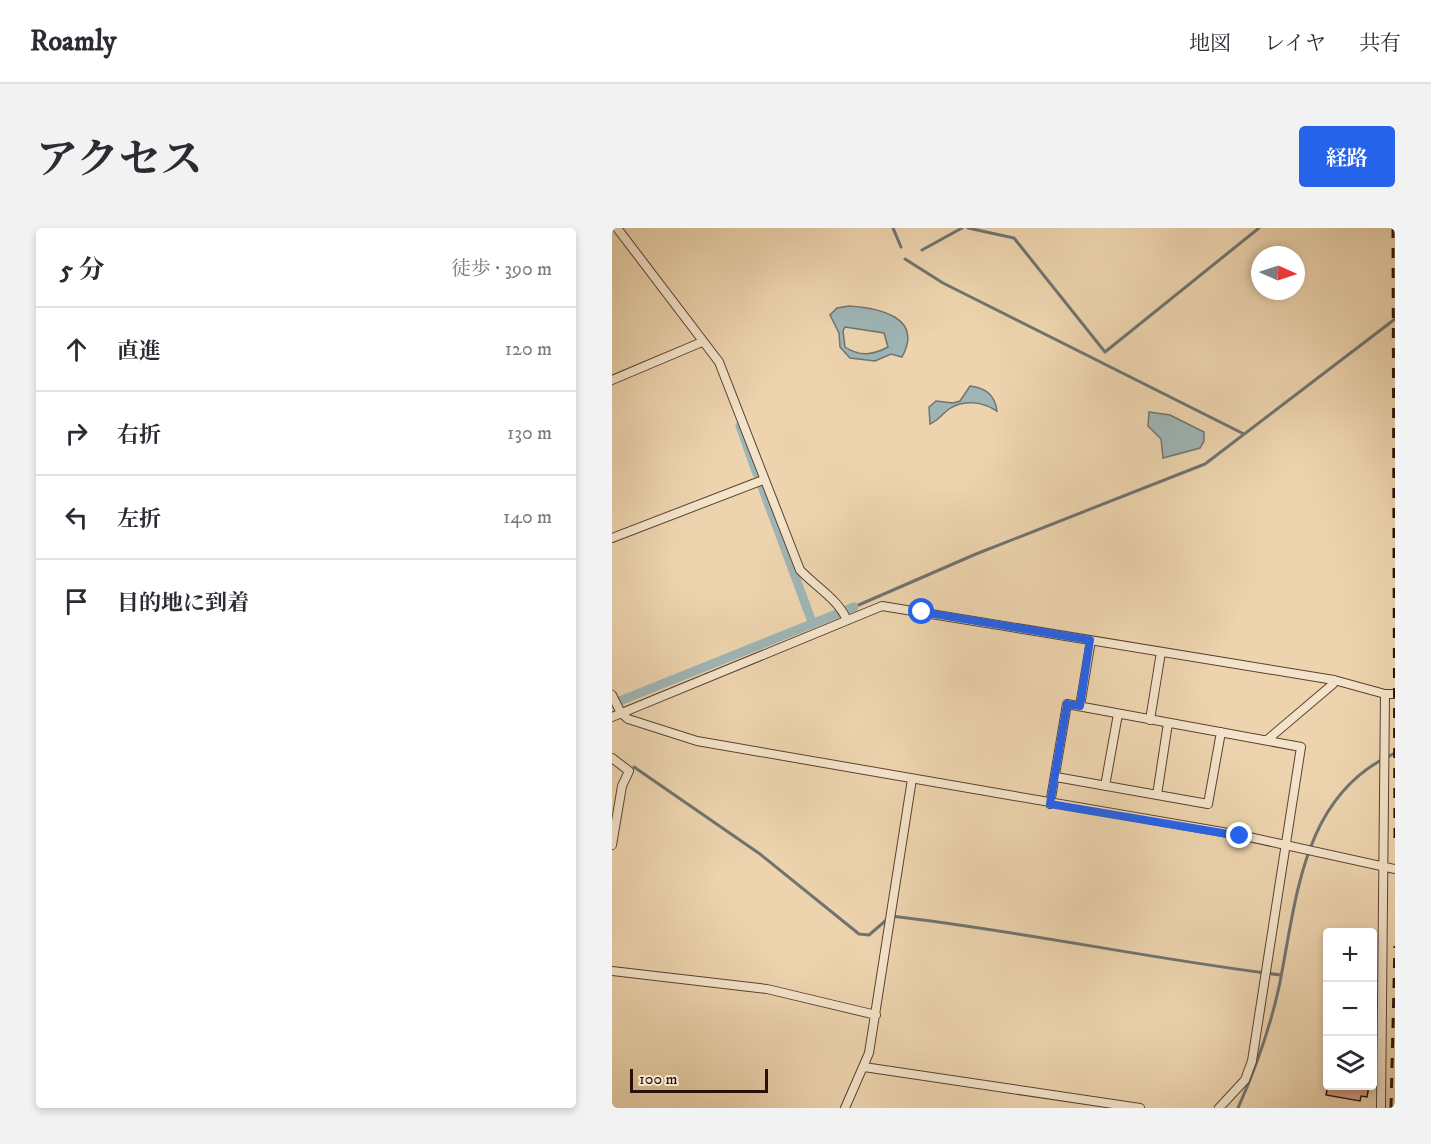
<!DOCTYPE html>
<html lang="ja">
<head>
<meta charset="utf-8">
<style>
  :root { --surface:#fff; --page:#f2f2f3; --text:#2b2b33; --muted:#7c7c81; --line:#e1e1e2; --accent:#2563eb }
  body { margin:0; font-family:"IM FELL DW Pica","Noto Serif JP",serif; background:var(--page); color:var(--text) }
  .controls { position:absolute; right:18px; bottom:18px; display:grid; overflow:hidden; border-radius:6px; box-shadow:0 3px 9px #0003 }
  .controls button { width:54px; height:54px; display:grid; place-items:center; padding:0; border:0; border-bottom:2px solid var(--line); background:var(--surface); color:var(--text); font:30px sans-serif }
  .compass { position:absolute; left:639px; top:18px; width:54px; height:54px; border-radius:50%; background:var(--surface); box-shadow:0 3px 9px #0003; rotate:93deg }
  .scale { position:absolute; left:18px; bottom:15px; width:138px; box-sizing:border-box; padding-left:6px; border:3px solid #2a1006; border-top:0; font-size:16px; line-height:21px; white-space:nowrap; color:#2a1006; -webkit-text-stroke:4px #f3e3ca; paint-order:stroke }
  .stop { position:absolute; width:18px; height:18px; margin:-14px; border:4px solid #2563eb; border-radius:50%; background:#fff }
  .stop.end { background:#2563eb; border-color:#fff; box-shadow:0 2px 6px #0008 }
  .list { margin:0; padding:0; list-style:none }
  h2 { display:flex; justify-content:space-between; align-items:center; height:78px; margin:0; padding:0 24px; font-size:26px }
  h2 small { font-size:20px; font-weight:400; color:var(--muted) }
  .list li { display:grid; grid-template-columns:39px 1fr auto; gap:18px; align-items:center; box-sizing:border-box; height:84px; padding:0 24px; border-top:2px solid var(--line) }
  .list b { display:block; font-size:22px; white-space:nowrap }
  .list em { font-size:20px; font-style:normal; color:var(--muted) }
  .icon { flex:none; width:33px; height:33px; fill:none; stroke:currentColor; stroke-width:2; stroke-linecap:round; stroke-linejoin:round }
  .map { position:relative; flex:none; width:783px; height:880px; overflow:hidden; border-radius:6px }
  header { display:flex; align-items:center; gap:36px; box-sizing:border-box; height:84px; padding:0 30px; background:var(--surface); border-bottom:2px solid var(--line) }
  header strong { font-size:28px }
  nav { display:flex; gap:33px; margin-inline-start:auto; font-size:21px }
  .intro { display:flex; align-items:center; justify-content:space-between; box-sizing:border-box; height:144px; padding:0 36px }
  h1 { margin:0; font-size:42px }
  .button { padding:15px 27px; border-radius:6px; background:var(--accent); color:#fff; font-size:21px; font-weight:700 }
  main { display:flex; gap:36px; padding:0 36px }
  aside { flex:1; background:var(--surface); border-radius:6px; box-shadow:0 3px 9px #0003 }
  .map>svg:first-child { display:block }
  .water { fill:#9eb5b6; stroke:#707370; stroke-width:1.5; fill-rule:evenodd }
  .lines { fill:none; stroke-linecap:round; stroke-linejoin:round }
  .stream { stroke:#707370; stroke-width:3 }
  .canal { stroke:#9eb5b6; stroke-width:9 }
  .building { fill:#e4a28b; stroke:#2a1006; stroke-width:1.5 }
  .street-casing { stroke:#5b4130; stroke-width:10 }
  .street { stroke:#f3e3ca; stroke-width:8 }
  .rail { stroke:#2a1006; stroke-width:3; stroke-dasharray:10 10; stroke-linecap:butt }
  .route { stroke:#2563eb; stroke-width:8 }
</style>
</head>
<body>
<header>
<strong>Roamly</strong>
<nav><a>地図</a><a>レイヤ</a><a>共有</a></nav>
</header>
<div class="intro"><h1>アクセス</h1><a class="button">経路</a></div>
<main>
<aside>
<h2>5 分<small>徒歩 · 390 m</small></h2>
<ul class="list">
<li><svg class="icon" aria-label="ahead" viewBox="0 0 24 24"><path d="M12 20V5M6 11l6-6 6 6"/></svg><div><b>直進</b></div><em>120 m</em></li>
<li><svg class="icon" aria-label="right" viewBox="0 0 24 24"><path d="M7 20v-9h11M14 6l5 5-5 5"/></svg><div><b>右折</b></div><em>130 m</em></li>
<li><svg class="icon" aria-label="left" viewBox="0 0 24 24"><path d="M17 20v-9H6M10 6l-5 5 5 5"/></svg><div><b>左折</b></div><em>140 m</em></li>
<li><svg class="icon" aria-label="arrive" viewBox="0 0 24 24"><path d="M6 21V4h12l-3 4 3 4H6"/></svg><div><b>目的地に到着</b></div></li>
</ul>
</aside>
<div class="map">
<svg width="783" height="880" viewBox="0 0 783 880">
  <rect width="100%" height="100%" fill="#edd4ae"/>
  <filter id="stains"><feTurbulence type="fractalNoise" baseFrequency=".00333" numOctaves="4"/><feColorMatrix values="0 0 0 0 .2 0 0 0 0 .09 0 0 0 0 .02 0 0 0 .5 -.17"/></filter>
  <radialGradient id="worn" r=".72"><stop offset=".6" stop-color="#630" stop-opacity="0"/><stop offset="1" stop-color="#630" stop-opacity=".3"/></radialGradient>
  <path class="water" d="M237,78C267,80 312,89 290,129L279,126L263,133L238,130L228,119L227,105L218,87L225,80ZM233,99L272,105L276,119C261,127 248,129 233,119L231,103Z
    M358,158C374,160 383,167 385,183C371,174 352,171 337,181C330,186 326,193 318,196L317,179L324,173L341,175L348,173Z
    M537,184L558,187L592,204V213L588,220L551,230L549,211L536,198Z"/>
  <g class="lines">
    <path class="stream" d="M281,0L289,19
      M356,0L402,10L493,124L647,0
      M310,22L350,0
      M293,31L331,55L632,206
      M242,379L364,326L593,236L783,91
      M22,539L148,626L247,706L257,707L279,688C410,703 538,731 669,747
      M626,880C643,842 658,800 667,759C685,671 689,567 783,525"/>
    <path class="canal" d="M128,198L145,246
      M149,256L200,394
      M0,476L242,379"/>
  </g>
  <path class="building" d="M716,858H757L755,869L749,868L748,873L714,867Z"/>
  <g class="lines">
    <defs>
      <path id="street" d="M5,0L107,134L188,342C204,359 225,370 235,392
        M0,152L90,114
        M0,310L151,252
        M0,467L9,485L16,491L85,513L628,607L783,641
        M468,478L479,412
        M0,489L270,378L722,452L773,466H783
        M538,492L549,424
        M655,512L721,456L722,452
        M0,530L17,543L10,558L0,617
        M444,549L596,576L609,504
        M493,558L506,486
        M545,567L556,495
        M438,576L455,476L689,519L640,833L633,852L607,880
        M0,743L155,761L264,787
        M252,839L528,880
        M233,880L257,825L300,551
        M769,880L773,466"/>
    </defs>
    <use href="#street" class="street-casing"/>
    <use href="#street" class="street"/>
    <path class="rail" d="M781,0L783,611
      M779,880L783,718"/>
  </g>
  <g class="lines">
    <path class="route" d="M310,384L478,412L468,478L455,476L438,576L628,608"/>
  </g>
  <rect width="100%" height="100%" filter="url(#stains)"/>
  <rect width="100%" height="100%" fill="url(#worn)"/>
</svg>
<div class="controls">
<button>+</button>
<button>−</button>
<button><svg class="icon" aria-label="layers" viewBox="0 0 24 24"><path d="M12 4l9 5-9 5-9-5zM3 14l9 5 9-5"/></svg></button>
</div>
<svg class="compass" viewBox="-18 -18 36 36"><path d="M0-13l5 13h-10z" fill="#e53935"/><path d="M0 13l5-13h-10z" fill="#7c7c81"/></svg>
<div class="scale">100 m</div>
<div class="stop" style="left:310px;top:384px"></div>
<div class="stop end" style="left:628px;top:608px"></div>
</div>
</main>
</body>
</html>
